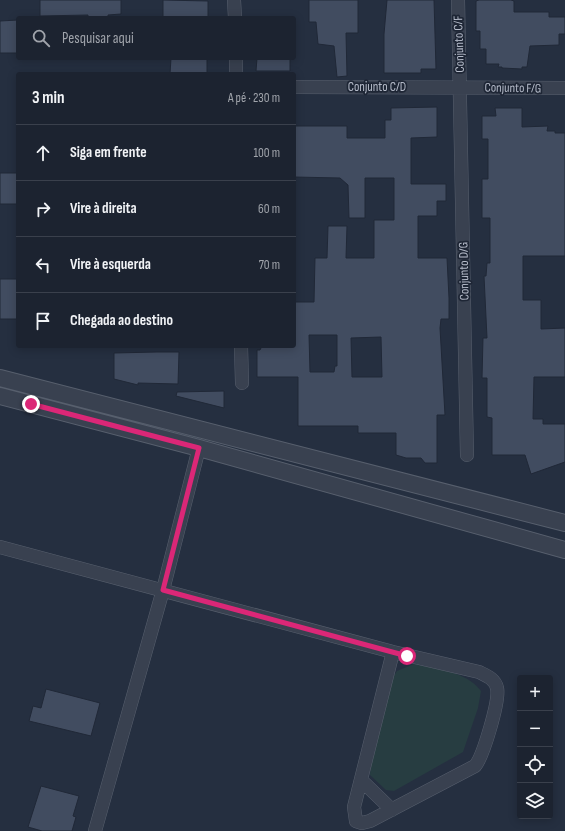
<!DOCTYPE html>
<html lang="pt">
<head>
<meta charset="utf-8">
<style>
  :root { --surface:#1c2330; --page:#292f3c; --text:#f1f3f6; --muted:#a0a4ab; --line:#3a404c }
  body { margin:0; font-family:"Sofia Sans Condensed",sans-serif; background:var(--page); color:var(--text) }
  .controls { position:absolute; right:12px; bottom:12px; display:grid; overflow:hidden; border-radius:4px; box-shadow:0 2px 10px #0003 }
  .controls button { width:36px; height:36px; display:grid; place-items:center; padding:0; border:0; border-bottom:1px solid var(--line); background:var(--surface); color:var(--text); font:20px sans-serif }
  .stop { position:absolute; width:12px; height:12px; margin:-9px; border:3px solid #db2777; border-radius:50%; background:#fff }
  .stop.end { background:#db2777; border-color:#fff; box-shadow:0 1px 4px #0008 }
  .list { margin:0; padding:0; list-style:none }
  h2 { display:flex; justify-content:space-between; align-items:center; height:52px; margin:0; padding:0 16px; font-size:17px }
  h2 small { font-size:13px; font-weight:400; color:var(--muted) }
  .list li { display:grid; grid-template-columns:26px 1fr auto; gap:12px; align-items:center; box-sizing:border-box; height:56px; padding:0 16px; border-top:1px solid var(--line) }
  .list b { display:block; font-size:15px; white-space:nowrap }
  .list em { font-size:13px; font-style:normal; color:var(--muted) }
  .icon { flex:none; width:22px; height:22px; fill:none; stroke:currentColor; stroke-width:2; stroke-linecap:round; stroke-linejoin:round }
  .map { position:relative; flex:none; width:565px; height:831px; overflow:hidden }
  .search { position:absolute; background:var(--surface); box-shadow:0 2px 10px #0003; left:16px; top:16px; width:280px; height:44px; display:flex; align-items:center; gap:10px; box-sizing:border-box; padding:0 14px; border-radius:4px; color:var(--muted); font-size:15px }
  .panel { position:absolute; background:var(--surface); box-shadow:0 2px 10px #0003; left:16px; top:72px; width:280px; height:276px; border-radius:4px }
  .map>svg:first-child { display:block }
  .green { fill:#273d41 }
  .building { fill:#414c60; stroke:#202837; fill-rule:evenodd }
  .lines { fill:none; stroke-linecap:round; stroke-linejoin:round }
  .minor-casing { stroke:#575f6d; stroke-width:14 }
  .tertiary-casing { stroke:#575f6d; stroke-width:18 }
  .minor { stroke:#394150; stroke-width:13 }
  .tertiary { stroke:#394150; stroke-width:16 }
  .route { stroke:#db2777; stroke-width:5 }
  .labels { text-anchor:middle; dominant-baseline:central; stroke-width:3.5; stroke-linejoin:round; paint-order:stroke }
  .street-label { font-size:13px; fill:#b6bcca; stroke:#1e2635 }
</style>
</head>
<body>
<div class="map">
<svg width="565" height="831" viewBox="0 0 565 831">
  <rect width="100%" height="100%" fill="#252f40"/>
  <path class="green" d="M414,664C436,669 466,671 481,691L478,708L463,752L394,791L386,790L370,775L371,759L393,677L397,671Z"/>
  <path class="building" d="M40,0H121V14L108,15V18H88V15L40,16Z
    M163,0L208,1V18H163Z
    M309,0H358V33H346L347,76L337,77L334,46L318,44L316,22H309Z
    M387,0H434L436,69H421V73H384V34Z
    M479,0H511L514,1V12H549V17H565V34H559V45L530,46L527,67H522V69L502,68V67H498L499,64H486V49H480V31H476V1Z
    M18,20V53H0V21Z
    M171,58H207V74H170Z
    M257,58H290V71H256Z
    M437,107V137L411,138V184H446V201H437V216H418V258H447L449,298V319H441L440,328L445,415H437V463H425L421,458H406L396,455V433H358V426H298V377H257V350H260L262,346H294V302H314L315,258H327L328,226H347L346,258H374V220H394V178H365V218H349L348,185L340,178L294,177V126H347V138H385V120H391V108ZM309,335H337V366H335L334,372H310ZM381,337L382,377H352L351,338Z
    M495,108H522V127L548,126L547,131H555V133H565V256H523V300H541V329L565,328V377H534L533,419H543V424H565V462L531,474L525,455H492V418L487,417V378H482L483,338H487L484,276H486L487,263H490V218H482V179H488V139H482V116H496Z
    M0,173H18V204H0Z
    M0,279H18V319H0Z
    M156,352H179L178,384L138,383V385L114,379V353Z
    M224,391V408L176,396L177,392Z
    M46,689L100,703L91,736L29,721L33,706L41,708Z
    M41,786L79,796L73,816L76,817L72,831H42L28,827Z"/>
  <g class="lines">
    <defs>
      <path id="minor" d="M234,0L235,18
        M458,0L467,455
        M236,58V74
        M294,87L565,88
        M241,346L242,383
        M0,547L393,652L479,672C487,676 495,679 497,688C500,700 483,757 475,766L370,821L362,823L356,821L354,807L393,652
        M361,780L392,810
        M95,831L163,590L199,448"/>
      <path id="tertiary" d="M0,378L565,523
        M0,396L199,448L565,550"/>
    </defs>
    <use href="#minor" class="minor-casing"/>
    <use href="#tertiary" class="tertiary-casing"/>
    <use href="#minor" class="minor"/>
    <use href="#tertiary" class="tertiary"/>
  </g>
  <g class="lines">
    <path class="route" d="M31,404L199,448L163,590L407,656"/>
  </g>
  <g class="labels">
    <g class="street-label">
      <text transform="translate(459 44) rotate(-92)">Conjunto C/F</text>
      <text x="377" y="87">Conjunto C/D</text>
      <text transform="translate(513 88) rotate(1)">Conjunto F/G</text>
      <text transform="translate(464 271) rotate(-91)">Conjunto D/G</text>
    </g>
  </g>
</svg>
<div class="controls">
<button>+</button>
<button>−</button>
<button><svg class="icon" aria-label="locate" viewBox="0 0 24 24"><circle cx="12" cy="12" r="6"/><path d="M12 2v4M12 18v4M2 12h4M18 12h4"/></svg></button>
<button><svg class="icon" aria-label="layers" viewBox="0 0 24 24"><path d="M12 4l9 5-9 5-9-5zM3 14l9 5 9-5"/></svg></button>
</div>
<div class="stop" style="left:407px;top:656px"></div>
<div class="stop end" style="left:31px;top:404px"></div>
<div class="search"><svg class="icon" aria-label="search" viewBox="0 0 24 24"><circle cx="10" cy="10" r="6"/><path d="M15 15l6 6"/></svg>Pesquisar aqui</div>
<section class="panel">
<h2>3 min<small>A pé · 230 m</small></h2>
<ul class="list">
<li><svg class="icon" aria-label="ahead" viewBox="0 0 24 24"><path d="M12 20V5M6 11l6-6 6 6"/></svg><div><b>Siga em frente</b></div><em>100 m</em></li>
<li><svg class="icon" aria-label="right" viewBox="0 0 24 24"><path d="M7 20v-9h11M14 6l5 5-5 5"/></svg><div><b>Vire à direita</b></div><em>60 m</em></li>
<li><svg class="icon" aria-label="left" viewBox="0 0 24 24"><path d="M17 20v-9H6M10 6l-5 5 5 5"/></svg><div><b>Vire à esquerda</b></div><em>70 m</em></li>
<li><svg class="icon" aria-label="arrive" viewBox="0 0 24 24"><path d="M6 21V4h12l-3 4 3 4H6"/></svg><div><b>Chegada ao destino</b></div></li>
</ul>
</section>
</div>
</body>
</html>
